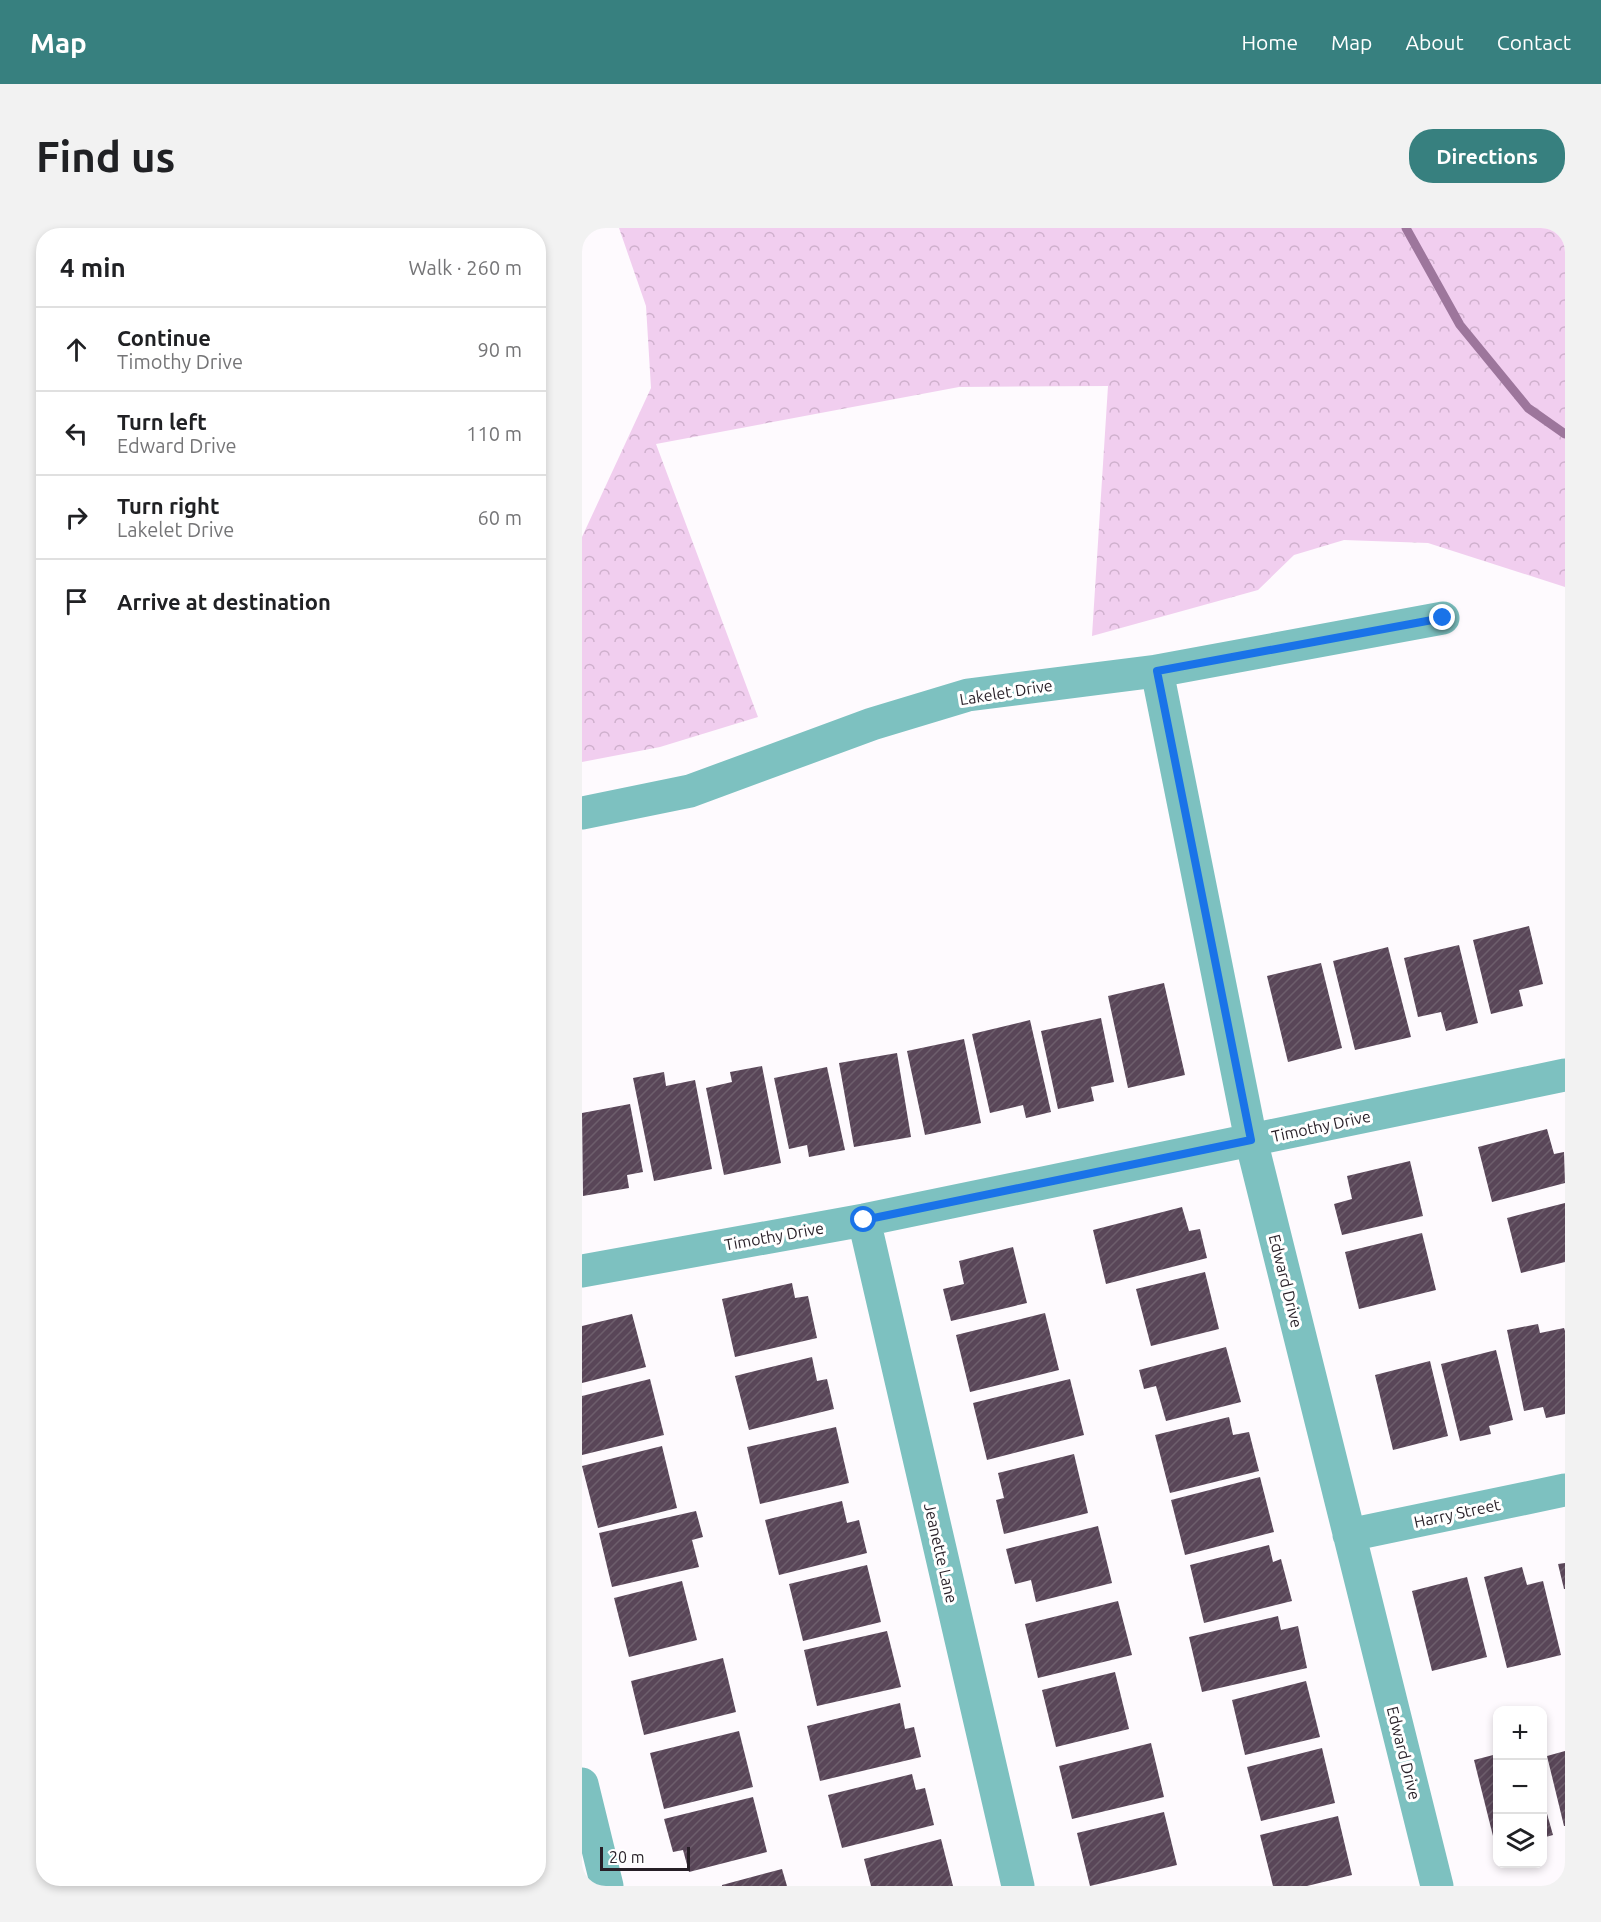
<!DOCTYPE html>
<html lang="en">
<head>
<meta charset="utf-8">
<style>
  :root { --surface:#fff; --page:#f2f2f2; --text:#202124; --muted:#757577; --line:#e0e0e0; --accent:#37807f }
  body { margin:0; font-family:Ubuntu,sans-serif; background:var(--page); color:var(--text) }
  .controls { position:absolute; right:18px; bottom:18px; display:grid; overflow:hidden; border-radius:12px; box-shadow:0 3px 9px #0003 }
  .controls button { width:54px; height:54px; display:grid; place-items:center; padding:0; border:0; border-bottom:2px solid var(--line); background:var(--surface); color:var(--text); font:30px sans-serif }
  .scale { position:absolute; left:18px; bottom:15px; width:90px; box-sizing:border-box; padding-left:6px; border:3px solid #271f27; border-top:0; font-size:16px; line-height:21px; white-space:nowrap; color:#271f27; -webkit-text-stroke:4px #fff; paint-order:stroke }
  .stop { position:absolute; width:18px; height:18px; margin:-14px; border:4px solid #1a73e8; border-radius:50%; background:#fff }
  .stop.end { background:#1a73e8; border-color:#fff; box-shadow:0 2px 6px #0008 }
  .list { margin:0; padding:0; list-style:none }
  h2 { display:flex; justify-content:space-between; align-items:center; height:78px; margin:0; padding:0 24px; font-size:26px }
  h2 small { font-size:20px; font-weight:400; color:var(--muted) }
  .list li { display:grid; grid-template-columns:39px 1fr auto; gap:18px; align-items:center; box-sizing:border-box; height:84px; padding:0 24px; border-top:2px solid var(--line) }
  .list b { display:block; font-size:22px; white-space:nowrap }
  .list p { margin:0; font-size:20px; white-space:nowrap; color:var(--muted) }
  .list em { font-size:20px; font-style:normal; color:var(--muted) }
  .icon { flex:none; width:33px; height:33px; fill:none; stroke:currentColor; stroke-width:2; stroke-linecap:round; stroke-linejoin:round }
  .map { position:relative; flex:none; width:983px; height:1658px; overflow:hidden; border-radius:24px }
  header { display:flex; align-items:center; gap:36px; box-sizing:border-box; height:84px; padding:0 30px; background:var(--accent); color:#fff }
  header strong { font-size:28px }
  nav { display:flex; gap:33px; margin-inline-start:auto; font-size:21px }
  .intro { display:flex; align-items:center; justify-content:space-between; box-sizing:border-box; height:144px; padding:0 36px }
  h1 { margin:0; font-size:42px }
  .button { padding:15px 27px; border-radius:24px; background:var(--accent); color:#fff; font-size:21px; font-weight:700 }
  main { display:flex; gap:36px; padding:0 36px }
  aside { flex:1; background:var(--surface); border-radius:24px; box-shadow:0 3px 9px #0003 }
  .map>svg:first-child { display:block }
  .forest { fill:url(#forest-crowns) }
  .lines { fill:none; stroke-linecap:round; stroke-linejoin:round }
  .stream { stroke:#9d769c; stroke-width:9 }
  .building { fill:url(#building-hatch) }
  .minor { stroke:#7dc1c0; stroke-width:33 }
  .route { stroke:#1a73e8; stroke-width:8 }
  .labels { text-anchor:middle; dominant-baseline:central; stroke-width:6; stroke-linejoin:round; paint-order:stroke }
  .street-label { font-size:16px; fill:#271f27; stroke:#fff }
</style>
</head>
<body>
<header>
<strong>Map</strong>
<nav><a>Home</a><a>Map</a><a>About</a><a>Contact</a></nav>
</header>
<div class="intro"><h1>Find us</h1><a class="button">Directions</a></div>
<main>
<aside>
<h2>4 min<small>Walk · 260 m</small></h2>
<ul class="list">
<li><svg class="icon" aria-label="ahead" viewBox="0 0 24 24"><path d="M12 20V5M6 11l6-6 6 6"/></svg><div><b>Continue</b><p>Timothy Drive</p></div><em>90 m</em></li>
<li><svg class="icon" aria-label="left" viewBox="0 0 24 24"><path d="M17 20v-9H6M10 6l-5 5 5 5"/></svg><div><b>Turn left</b><p>Edward Drive</p></div><em>110 m</em></li>
<li><svg class="icon" aria-label="right" viewBox="0 0 24 24"><path d="M7 20v-9h11M14 6l5 5-5 5"/></svg><div><b>Turn right</b><p>Lakelet Drive</p></div><em>60 m</em></li>
<li><svg class="icon" aria-label="arrive" viewBox="0 0 24 24"><path d="M6 21V4h12l-3 4 3 4H6"/></svg><div><b>Arrive at destination</b></div></li>
</ul>
</aside>
<div class="map">
<svg width="983" height="1658" viewBox="0 0 983 1658">
  <defs>
    <pattern id="forest-crowns" width="20" height="18" patternUnits="userSpaceOnUse" patternTransform="scale(1.5)"><rect width="20" height="18" fill="#f1ceef"/><path d="M2 6a3 3 0 1 1 6 0M12 15a3 3 0 1 1 6 0" fill="none" stroke="#cfb0cd"/></pattern>
    <pattern id="building-hatch" width="6" height="6" patternUnits="userSpaceOnUse" patternTransform="scale(1.5)"><rect width="6" height="6" fill="#594658"/><path d="M-1 1l2-2M0 6l6-6M5 7l2-2" fill="none" stroke="#6d5e6c"/></pattern>
  </defs>
  <rect width="100%" height="100%" fill="#fefafe"/>
  <path class="forest" d="M37,0H983V359L846,315L762,312L712,327L676,362L510,408L526,158L377,159L74,216L176,489L78,519L0,534V309L69,160L64,78Z"/>
  <g class="lines">
    <path class="stream" d="M824,0L878,97L946,180L983,206"/>
  </g>
  <path class="building" d="M947,698L961,756L937,762L941,778L909,786L891,712Z
    M877,717L896,795L864,803L859,784L836,789L822,730Z
    M806,719L829,809L773,822L751,733Z
    M739,735L760,820L706,834L685,748Z
    M582,755L603,847L546,860L526,768Z
    M519,790L532,854L509,859L512,873L476,881L459,803Z
    M448,792L469,884L444,890L441,877L408,885L390,806Z
    M382,811L399,895L343,907L325,823Z
    M315,825L329,909L272,919L257,835Z
    M180,838L199,935L142,947L124,860L150,854L148,844Z
    M245,839L263,922L227,929L225,917L207,921L192,850Z
    M82,844L84,858L113,852L130,941L72,953L51,850Z
    M48,876L61,944L45,947L47,960L1,968L0,885Z
    M965,901L972,926L982,924L983,955L910,974L896,919Z
    M828,933L841,988L760,1007L752,976L770,971L765,948Z
    M983,975V1034L939,1045L925,990Z
    M600,979L607,1003L618,1001L625,1030L524,1056L511,1002Z
    M840,1005L854,1062L777,1081L763,1024Z
    M431,1019L445,1075L369,1093L361,1061L382,1056L377,1033Z
    M623,1044L637,1101L569,1118L554,1061Z
    M210,1055L213,1070L226,1068L235,1110L153,1129L140,1071Z
    M463,1085L477,1142L388,1164L374,1107Z
    M50,1086L64,1139L0,1155V1098Z
    M956,1096L958,1105L982,1100L983,1103V1186L964,1190L961,1179L942,1183L925,1102Z
    M644,1119L659,1174L584,1193L574,1158L562,1161L557,1142Z
    M914,1122L931,1192L907,1198L909,1206L878,1213L859,1136Z
    M230,1129L235,1153L245,1151L252,1181L167,1202L153,1148Z
    M848,1133L866,1208L811,1222L793,1147Z
    M68,1151L82,1207L0,1227V1168Z
    M488,1151L502,1207L405,1232L391,1175Z
    M647,1189L651,1207L667,1204L677,1243L588,1265L573,1207Z
    M254,1199L267,1255L178,1276L165,1219Z
    M80,1218L95,1280L16,1300L0,1238Z
    M492,1226L506,1285L422,1306L414,1272L422,1270L416,1245Z
    M678,1249L692,1304L603,1327L589,1272Z
    M260,1273L265,1295L277,1292L285,1325L197,1347L183,1292Z
    M114,1283L121,1309L110,1312L117,1339L30,1359L17,1305Z
    M516,1298L530,1355L454,1374L449,1352L433,1356L424,1321Z
    M687,1317L691,1334L699,1331L710,1373L622,1395L608,1337Z
    M983,1335V1361H982L976,1336Z
    M285,1337L299,1394L221,1413L207,1356Z
    M940,1339L945,1357L961,1353L979,1427L925,1440L902,1349Z
    M885,1349L905,1429L850,1443L830,1363Z
    M100,1353L115,1412L47,1429L32,1370Z
    M536,1373L550,1427L456,1450L443,1396Z
    M696,1388L699,1402L716,1398L725,1440L620,1464L607,1409Z
    M305,1403L319,1459L235,1478L222,1422Z
    M141,1430L154,1484L62,1507L49,1453Z
    M533,1444L547,1501L474,1519L460,1462Z
    M724,1453L738,1509L663,1527L650,1472Z
    M318,1475L323,1501L332,1499L339,1529L238,1553L225,1498Z
    M157,1503L171,1559L82,1581L68,1525Z
    M569,1515L582,1569L490,1591L477,1538Z
    M740,1520L753,1575L679,1593L665,1539Z
    M983,1523V1598H982L965,1528Z
    M915,1526V1624L892,1532Z
    M330,1546L334,1562L343,1560L352,1597L260,1620L246,1567Z
    M960,1568L971,1607L960,1610Z
    M171,1569L185,1624L107,1644L101,1622L91,1624L82,1591Z
    M582,1584L595,1637L508,1658L495,1605Z
    M756,1588L770,1647L725,1658H691L678,1607Z
    M359,1611L371,1658H289L282,1631Z
    M200,1641L205,1658H140V1657Z"/>
  <g class="lines">
    <path class="minor" d="M575,443L669,912L855,1658
      M0,585L108,563L290,496L386,467L575,443L861,390
      M282,992L436,1658
      M0,1043L282,992L983,847
      M767,1307L983,1262
      M0,1556L25,1658"/>
  </g>
  <g class="lines">
    <path class="route" d="M282,992L669,912L575,443L861,390"/>
  </g>
  <g class="labels">
    <g class="street-label">
      <text transform="translate(424 464) rotate(-9)">Lakelet Drive</text>
      <text transform="translate(739 898) rotate(-12)">Timothy Drive</text>
      <text transform="translate(192 1008) rotate(-10)">Timothy Drive</text>
      <text transform="translate(704 1053) rotate(76)">Edward Drive</text>
      <text transform="translate(875 1285) rotate(-12)">Harry Street</text>
      <text transform="translate(359 1325) rotate(77)">Jeanette Lane</text>
      <text transform="translate(822 1525) rotate(76)">Edward Drive</text>
    </g>
  </g>
</svg>
<div class="controls">
<button>+</button>
<button>−</button>
<button><svg class="icon" aria-label="layers" viewBox="0 0 24 24"><path d="M12 4l9 5-9 5-9-5zM3 14l9 5 9-5"/></svg></button>
</div>
<div class="scale">20 m</div>
<div class="stop" style="left:282px;top:992px"></div>
<div class="stop end" style="left:861px;top:390px"></div>
</div>
</main>
</body>
</html>
